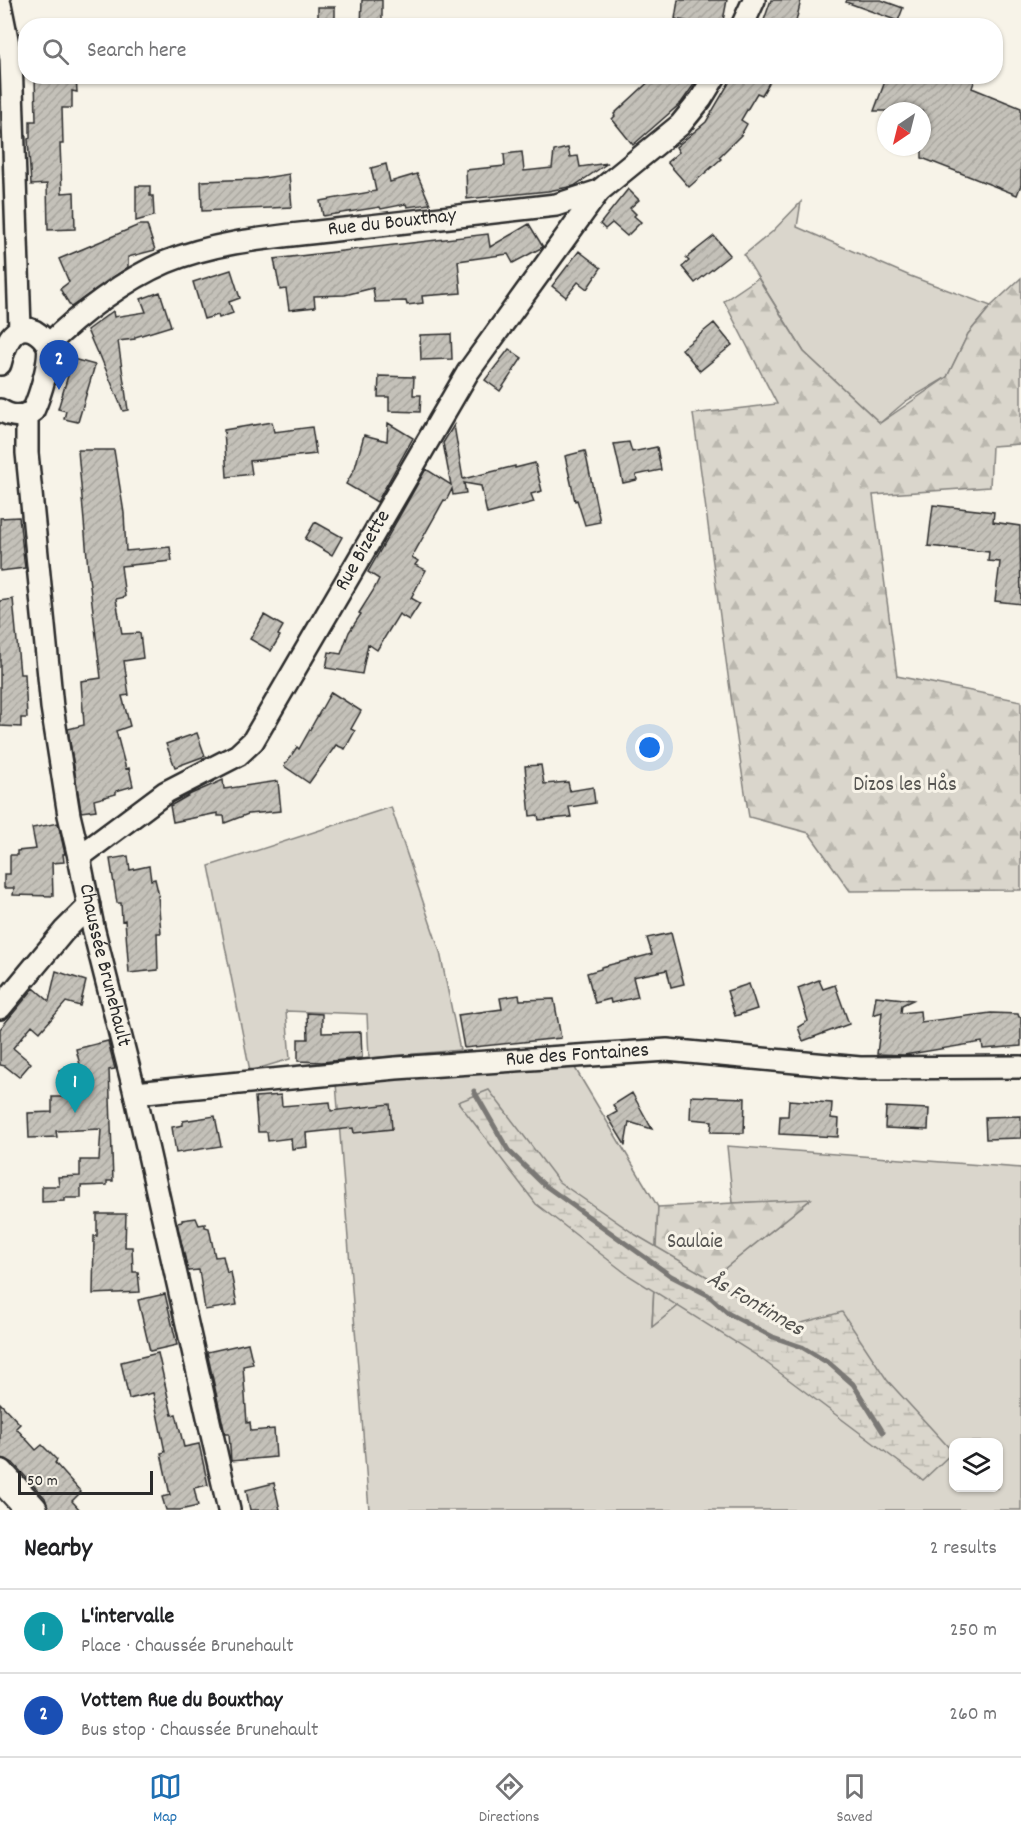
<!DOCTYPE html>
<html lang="en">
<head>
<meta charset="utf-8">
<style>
  :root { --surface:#fff; --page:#f6f6f6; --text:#202124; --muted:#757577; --line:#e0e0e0; --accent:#1f6fb2 }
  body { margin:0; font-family:Dekko,sans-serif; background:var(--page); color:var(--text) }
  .controls { position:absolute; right:18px; bottom:18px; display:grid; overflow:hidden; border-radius:12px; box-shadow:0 2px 4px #0004 }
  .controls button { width:54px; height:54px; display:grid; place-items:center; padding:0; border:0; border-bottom:2px solid var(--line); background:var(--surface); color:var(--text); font:30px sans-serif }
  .compass { position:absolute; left:877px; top:102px; width:54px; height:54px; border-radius:50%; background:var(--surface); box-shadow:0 2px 4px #0004; rotate:215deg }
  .scale { position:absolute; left:18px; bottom:15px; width:135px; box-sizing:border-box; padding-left:6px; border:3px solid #2b2b2b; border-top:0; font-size:16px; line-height:21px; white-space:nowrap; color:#2b2b2b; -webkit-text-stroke:4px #f7f3e8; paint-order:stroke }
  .you { position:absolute; left:650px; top:748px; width:21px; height:21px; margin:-15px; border:4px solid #fff; border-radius:50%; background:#1a73e8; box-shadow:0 0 0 9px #1a73e833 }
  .badge { display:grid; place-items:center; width:39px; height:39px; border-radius:50%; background:var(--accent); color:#fff; font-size:20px; font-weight:700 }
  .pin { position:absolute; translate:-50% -50px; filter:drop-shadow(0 2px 3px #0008) }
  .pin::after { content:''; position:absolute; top:32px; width:21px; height:18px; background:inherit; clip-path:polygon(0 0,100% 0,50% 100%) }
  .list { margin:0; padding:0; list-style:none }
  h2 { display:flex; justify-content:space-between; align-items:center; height:78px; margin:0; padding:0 24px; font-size:26px }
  h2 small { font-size:20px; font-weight:400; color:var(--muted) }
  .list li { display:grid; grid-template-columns:39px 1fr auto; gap:18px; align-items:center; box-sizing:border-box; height:84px; padding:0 24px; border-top:2px solid var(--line) }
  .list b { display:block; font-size:22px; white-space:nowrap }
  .list p { margin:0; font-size:20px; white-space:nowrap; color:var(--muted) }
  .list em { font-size:20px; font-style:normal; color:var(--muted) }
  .icon { flex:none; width:33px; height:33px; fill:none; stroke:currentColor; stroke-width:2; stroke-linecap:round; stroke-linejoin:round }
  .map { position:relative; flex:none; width:1021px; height:1510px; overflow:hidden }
  .search { position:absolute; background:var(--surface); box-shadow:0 2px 4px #0004; left:18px; right:18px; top:18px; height:66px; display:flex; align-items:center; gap:15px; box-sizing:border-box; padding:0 21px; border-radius:24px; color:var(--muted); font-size:22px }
  .sheet { height:246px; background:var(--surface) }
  nav { display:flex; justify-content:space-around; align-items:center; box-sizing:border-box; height:84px; border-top:2px solid var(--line); background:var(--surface); font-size:16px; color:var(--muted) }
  nav a { display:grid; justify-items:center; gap:3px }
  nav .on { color:var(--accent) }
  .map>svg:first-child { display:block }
  .green { fill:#dad6cc; stroke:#82807c; stroke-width:1.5; fill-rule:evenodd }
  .forest { fill:url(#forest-firs); stroke:#82807c; stroke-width:1.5 }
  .wetland { fill:url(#wetland-marsh); stroke:#82807c; stroke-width:1.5 }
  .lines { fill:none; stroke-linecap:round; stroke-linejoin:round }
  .stream { stroke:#7a7874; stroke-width:5 }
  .building { fill:url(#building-hatch); stroke:#2b2b2b; stroke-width:1.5 }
  .street-casing { stroke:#2b2b2b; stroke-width:26 }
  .secondary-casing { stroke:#2b2b2b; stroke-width:34 }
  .street { stroke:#f7f3e8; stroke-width:21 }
  .secondary { stroke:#f7f3e8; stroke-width:30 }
  .labels { text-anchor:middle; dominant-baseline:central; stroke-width:6; stroke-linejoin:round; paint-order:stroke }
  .street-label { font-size:21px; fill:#2b2b2b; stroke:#f7f3e8 }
  .park-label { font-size:21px; fill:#575653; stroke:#f7f3e8 }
  .water-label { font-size:22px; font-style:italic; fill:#53524f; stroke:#f7f3e8 }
</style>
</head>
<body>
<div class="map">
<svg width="1021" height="1510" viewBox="0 0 1021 1510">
  <defs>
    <pattern id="forest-firs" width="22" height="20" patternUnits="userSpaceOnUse" patternTransform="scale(1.5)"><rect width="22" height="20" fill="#dad6cc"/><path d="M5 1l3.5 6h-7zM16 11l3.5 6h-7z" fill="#bbb8af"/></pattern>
    <pattern id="wetland-marsh" width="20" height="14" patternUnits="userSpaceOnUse" patternTransform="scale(1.5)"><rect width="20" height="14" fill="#dad6cc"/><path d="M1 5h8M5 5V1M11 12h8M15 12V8" fill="none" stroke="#bbb8af"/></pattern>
    <pattern id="building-hatch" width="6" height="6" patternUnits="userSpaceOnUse" patternTransform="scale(1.5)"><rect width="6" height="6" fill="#c4c1b9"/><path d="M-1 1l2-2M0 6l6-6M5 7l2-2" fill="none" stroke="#a9a69f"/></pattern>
  </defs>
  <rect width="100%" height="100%" fill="#f7f3e8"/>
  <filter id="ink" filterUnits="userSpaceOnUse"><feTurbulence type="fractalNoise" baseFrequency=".0167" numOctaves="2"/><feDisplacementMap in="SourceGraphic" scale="12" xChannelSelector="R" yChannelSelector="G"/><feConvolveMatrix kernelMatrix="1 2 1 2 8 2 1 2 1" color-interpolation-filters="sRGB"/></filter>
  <g filter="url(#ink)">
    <path class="green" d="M801,202L797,227L910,276L991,306L968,334L947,377L906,401L880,423L804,352L744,255L772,232Z
      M391,807L440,952L460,1050L369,1058L367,1014L286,1011L290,1059L250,1071L209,866Z
      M569,1058L658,1207L652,1326L810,1200L733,1203L727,1146L1021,1168V1510H369L336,1083ZM954,1442H998V1488H954Z"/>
    <path class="forest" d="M758,278L804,352L880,423L947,377L968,334L991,306L1021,278V444L992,446L990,487L873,495L897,676L1021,701V890L850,891L809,833L749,817C727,683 712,548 693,414L777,404L724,301Z
      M811,1199L652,1327L658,1207Z"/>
    <path class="wetland" d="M489,1090L559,1182L636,1235L723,1286L783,1328L842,1312L887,1380L953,1452L923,1480L756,1355L628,1275L536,1204L458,1102Z"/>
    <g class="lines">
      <path class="stream" d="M474,1091L508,1150L543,1184L671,1276L708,1295L729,1314L773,1337L802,1347L830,1364L853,1384L883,1432"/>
    </g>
    <path class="building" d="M362,0H382V26H361Z
      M678,0H727L722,26H709L675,19Z
      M771,0H801L795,26H762Z
      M847,0H881L903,8L898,21L846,2Z
      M318,7H335V25L318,23Z
      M35,76H76L77,92L72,91V108H62L63,144H60L62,193L74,192L75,229L48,230L47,184L31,185L28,139L30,138V121H36Z
      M655,76H700L681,103L633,145L612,119L615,116L614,114Z
      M733,76H773L762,95L757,93L741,120L747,124L741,135L719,157L721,159L689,187L667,162L679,152L676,147L706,122Z
      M887,76H976L972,88L1021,108V185L1017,195L922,158V111H874Z
      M568,148L570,157L578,156L580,167L608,163L574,186L548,191L467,199L466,170L505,166L504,154L522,152L524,171L552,168L554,151Z
      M386,164L390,182L417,174L430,204L407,207L406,204L381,209L380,207L323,216L320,201L376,191L371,168Z
      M289,174L292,207L202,211L201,181L257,179Z
      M136,186H150V196H153L154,216L136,221Z
      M628,189L639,200L630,208L636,214L634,216L641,222L627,236L612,223L605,229L600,224Z
      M529,224L543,247L513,263L508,254L458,261L461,293L422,296L423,303L407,305L406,301L375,302L373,288L345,295L314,296L315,307L289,310L286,289L280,290L274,259L488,234L490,247Z
      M139,225H147L155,250L128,257V267L71,307L60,289L69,282L59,259Z
      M714,236L730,255L695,283L682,267L689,261L686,258Z
      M579,251L601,268L587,289L578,282L566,297L552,286Z
      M231,270L240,298L229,302L233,313L219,318L218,315L204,319L193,282Z
      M160,292L171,326L135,337V339L118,341L128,410L123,411L99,353L98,355L87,330L113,311L114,317L146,312L141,299Z
      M714,323L732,345L700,371L682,349Z
      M451,334L452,359L421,360L420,335Z
      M509,349L522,358L500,391L485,380Z
      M73,359L95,365L78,422L64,419L66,411L58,409Z
      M379,376L414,377L413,395H421L420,412L389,411V397H378Z
      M272,422L274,432L312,427L316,454L250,461L252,474L227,477L224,430Z
      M388,423L413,438L377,502L346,484L355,468L364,435L387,441Z
      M454,425L463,479L515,466V468L535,463L542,491L531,494L534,502L487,514L481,486L464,483L466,493L453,495L452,489L446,501L444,500L412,557L418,561L415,565L426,570L411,598L420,603L409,620L399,614L377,650L368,644L362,674L326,668L329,652L341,654L349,632L361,614L359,613L373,591L379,579L368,572L426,469L451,485L443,443Z
      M629,442L632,452L657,447L661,470L636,475L637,480L623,483L614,444Z
      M78,450H114L124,513L126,551L170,547L172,561L121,566L125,597L116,599L122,634L140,633L143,658L124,661L129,695L122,696L130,726L116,731L126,769L129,768L133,786L116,791V794L94,800L96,810L81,812L68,729L84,725L81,681L101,678L88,569Z
      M585,451L600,522L585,525L577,500L575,501L565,456Z
      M933,505L994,512L993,522L1020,526L1021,604L995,601L1000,562L988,561L989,552L928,546Z
      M19,517L25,568L0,571V518Z
      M315,522L342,537L332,555L305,539Z
      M13,599L20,674H25L27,718H21V727L0,726V601Z
      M264,615L283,626L278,635L280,636L271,651L250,639Z
      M331,692L361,711L351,729L355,731L345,749L336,745L309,783L284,766L297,747L299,749Z
      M197,733L205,756L175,767L166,744Z
      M541,765L544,784L568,782L570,791L593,787L595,803L569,807L571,817L539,820L538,815L530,816L525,766Z
      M223,780L224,789L278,781L281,811L248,814L225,823L224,816H218V813L173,822L170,806L191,794Z
      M58,823L65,854H63L64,862L52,863L53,896L13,895L14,888H4V874H10V855H17V851L36,849L32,828Z
      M128,856L130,870L149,866L151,880L155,879L159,896H158L161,933H157L158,970L129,973L125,920L122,921L121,903H117L110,859Z
      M671,933L684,984L671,987L667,970L633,977L638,997L611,1003L610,999L595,1003L587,973L601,969V967L652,954L647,938Z
      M56,971L86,981L80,1006L66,1002L40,1032L32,1025L13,1048L31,1063L19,1077L5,1066L0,1065V1029L34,988L49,1001Z
      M819,980L823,989L835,985L849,1024L803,1041L798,1027L808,1021L798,988Z
      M749,984L757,1009L735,1016L727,991Z
      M519,995L520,1000L554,999L561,1038L464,1048L458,1015L502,1009L500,998Z
      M876,996L913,1000L902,1005L901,1013L920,1011L921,1022L991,1013L1018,1014L1019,1017H1021V1046L983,1049L982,1042L904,1055L877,1054L882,1012L873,1015Z
      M307,1013L322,1014V1033L361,1032L362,1058L322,1062L298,1061V1039H308Z
      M108,1041L115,1069L109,1070L113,1181H107V1185L81,1186V1198H65V1201L42,1202V1186H59L58,1177L80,1176V1160H99L101,1129L56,1131L57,1137L29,1138L28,1113L52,1112V1097H65L59,1070L80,1065L76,1049Z
      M632,1093L652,1129L629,1122L625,1145L608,1117L617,1112L613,1105Z
      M281,1095L282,1106L330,1102L331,1111L390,1104L392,1129L354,1133L353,1128L306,1133L307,1147L292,1149L291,1138L268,1141L267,1132H258L255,1097Z
      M691,1096L745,1098L744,1133L711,1132L712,1121L690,1119Z
      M789,1100L832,1103L831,1118L839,1119L838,1137L779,1134L780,1116H788Z
      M886,1107L929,1109L928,1130L885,1128Z
      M215,1116L221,1146L176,1153L172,1127L183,1125V1121Z
      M1021,1116V1138L986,1139L985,1117Z
      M97,1214H126L125,1247H132L133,1272H138L140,1292L93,1294L94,1236H97Z
      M196,1218L199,1225L205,1224V1227L209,1228L215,1257L223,1256L227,1273L231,1272L237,1305L205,1310L199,1270L188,1271L177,1223L182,1222V1220Z
      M165,1294L177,1345L150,1351L138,1300Z
      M248,1343L253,1364L243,1366L247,1423L250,1422L251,1431L274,1429L276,1457L231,1461L229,1434H225L207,1352Z
      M158,1353L172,1415L176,1414L184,1447L199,1444L208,1485L194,1488L198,1506L180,1510H166L162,1497L170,1495L161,1453L165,1452L153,1393L129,1399L121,1362Z
      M0,1403L20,1424L16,1428L36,1450L42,1445L57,1460L55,1463L81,1492L72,1501L80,1510H49L45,1498L13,1463L6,1459L0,1458Z
      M274,1483L280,1510H250L246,1490Z"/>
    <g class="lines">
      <defs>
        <g id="street">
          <path d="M0,4L11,59L20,329"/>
          <path d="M742,26L754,0"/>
          <path id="s1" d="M48,345C79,314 126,279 166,262C220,240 279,237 335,230C409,222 483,213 556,205L599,191L680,125L701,99L715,76"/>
          <path d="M0,364C4,348 12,321 34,331C39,334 44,338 47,344C53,356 39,398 33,411C21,418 11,417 0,410"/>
          <path id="s2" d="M27,414V453L52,707L69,815L79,857L93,927L135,1093L229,1510"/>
          <path id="s3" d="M79,857L166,792L238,755L253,741L468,372L599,191"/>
          <path d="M0,1008L64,931L89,906"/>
          <path id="s4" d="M135,1093L396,1068L667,1050L860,1068L1021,1067"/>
        </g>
        <path id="secondary" d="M0,1475L32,1510"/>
      </defs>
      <use href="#street" class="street-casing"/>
      <use href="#secondary" class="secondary-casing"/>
      <use href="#street" class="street"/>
      <use href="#secondary" class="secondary"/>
    </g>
  </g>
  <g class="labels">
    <g class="street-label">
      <text stroke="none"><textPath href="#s1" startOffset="375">Rue du Bouxthay</textPath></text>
      <text stroke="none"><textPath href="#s3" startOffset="430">Rue Bizette</textPath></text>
      <text stroke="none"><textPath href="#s2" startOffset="558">Chaussée Brunehault</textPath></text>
      <text stroke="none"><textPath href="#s4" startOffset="444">Rue des Fontaines</textPath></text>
    </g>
    <g class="park-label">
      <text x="905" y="786">Dizos les Hås</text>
      <text x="695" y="1243">Saulaie</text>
    </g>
    <g class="water-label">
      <text transform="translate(755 1305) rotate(30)">Ås Fontinnes</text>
    </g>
  </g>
</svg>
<div class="controls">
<button><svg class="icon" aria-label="layers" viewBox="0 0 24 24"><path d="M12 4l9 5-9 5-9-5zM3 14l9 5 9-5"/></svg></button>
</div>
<svg class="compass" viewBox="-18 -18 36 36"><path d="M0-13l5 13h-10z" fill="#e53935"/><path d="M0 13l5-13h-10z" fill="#757577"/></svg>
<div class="scale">50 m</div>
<div class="you"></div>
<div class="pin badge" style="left:75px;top:1113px;background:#0f9aa8">1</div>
<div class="pin badge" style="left:59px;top:390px;background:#1a4fb4">2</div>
<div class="search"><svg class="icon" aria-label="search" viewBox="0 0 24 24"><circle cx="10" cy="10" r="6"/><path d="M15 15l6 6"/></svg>Search here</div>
</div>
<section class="sheet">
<h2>Nearby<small>2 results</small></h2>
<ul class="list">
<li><span class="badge" style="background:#0f9aa8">1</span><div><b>L'intervalle</b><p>Place · Chaussée Brunehault</p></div><em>250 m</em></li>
<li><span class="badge" style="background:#1a4fb4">2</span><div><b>Vottem Rue du Bouxthay</b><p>Bus stop · Chaussée Brunehault</p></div><em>260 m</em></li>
</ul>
</section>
<nav>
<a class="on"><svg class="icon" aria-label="map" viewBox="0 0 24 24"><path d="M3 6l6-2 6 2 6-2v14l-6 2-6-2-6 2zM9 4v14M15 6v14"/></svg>Map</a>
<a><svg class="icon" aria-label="directions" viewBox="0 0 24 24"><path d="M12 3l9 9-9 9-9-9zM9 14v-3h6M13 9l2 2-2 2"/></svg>Directions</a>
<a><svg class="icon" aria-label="saved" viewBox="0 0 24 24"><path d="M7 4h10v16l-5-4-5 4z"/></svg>Saved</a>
</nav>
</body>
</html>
